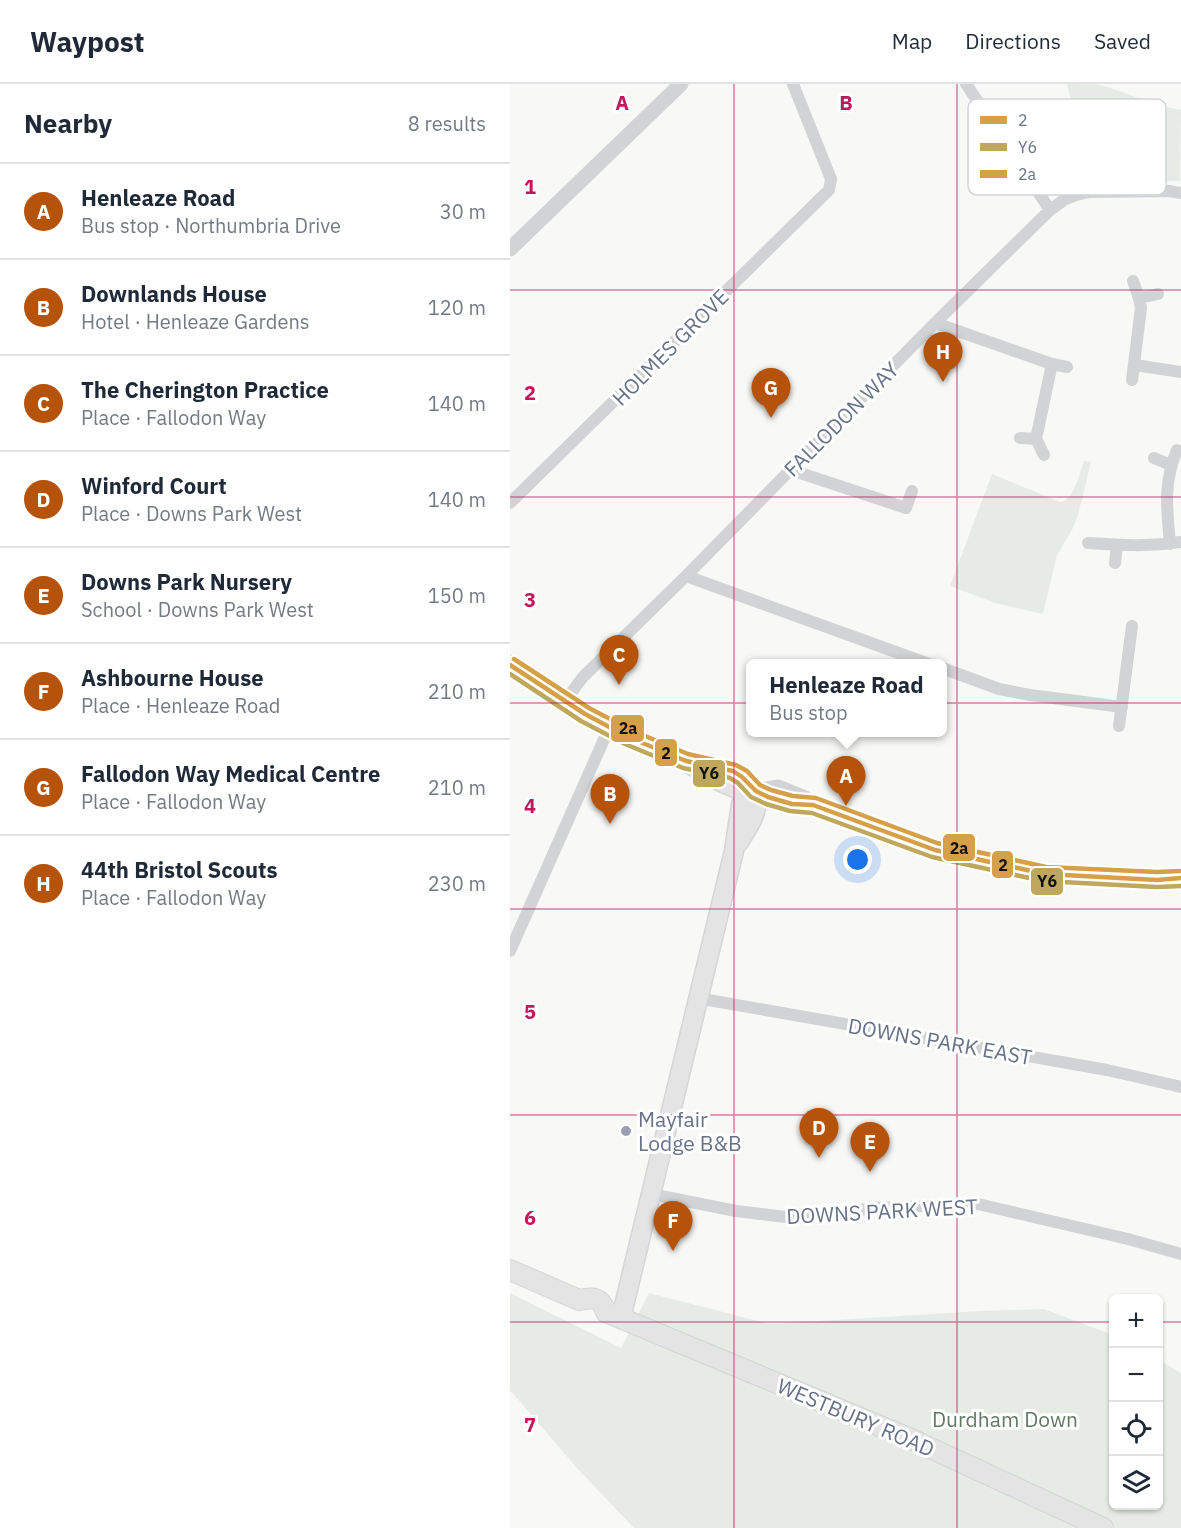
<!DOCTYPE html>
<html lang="en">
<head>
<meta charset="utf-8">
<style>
  :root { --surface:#fff; --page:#f6f6f7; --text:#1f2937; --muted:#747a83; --line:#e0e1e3; --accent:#b45309 }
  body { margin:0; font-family:"IBM Plex Sans",sans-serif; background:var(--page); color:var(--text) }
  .controls { position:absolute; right:18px; bottom:18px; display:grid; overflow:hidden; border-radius:9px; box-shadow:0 2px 4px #0004 }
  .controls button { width:54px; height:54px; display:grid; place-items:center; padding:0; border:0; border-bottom:2px solid var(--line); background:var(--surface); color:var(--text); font:30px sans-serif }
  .you { position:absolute; left:348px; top:776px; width:21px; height:21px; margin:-15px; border:4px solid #fff; border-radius:50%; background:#1a73e8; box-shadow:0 0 0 9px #1a73e833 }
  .badge { display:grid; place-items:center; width:39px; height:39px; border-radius:50%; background:var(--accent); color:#fff; font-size:20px; font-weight:700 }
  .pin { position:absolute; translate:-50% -50px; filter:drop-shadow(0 2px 3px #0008) }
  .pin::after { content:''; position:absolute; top:32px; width:21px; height:18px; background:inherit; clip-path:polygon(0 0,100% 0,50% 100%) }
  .popup { position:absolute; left:236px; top:575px; width:201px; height:78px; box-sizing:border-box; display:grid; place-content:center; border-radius:9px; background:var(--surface); filter:drop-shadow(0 2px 4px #0005); font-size:20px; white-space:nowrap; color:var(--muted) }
  .popup b { font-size:22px; color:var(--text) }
  .popup::after { content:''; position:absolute; left:50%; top:100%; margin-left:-12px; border:12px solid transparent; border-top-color:var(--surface) }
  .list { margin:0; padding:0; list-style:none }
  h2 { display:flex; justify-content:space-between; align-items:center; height:78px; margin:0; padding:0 24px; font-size:26px }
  h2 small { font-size:20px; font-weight:400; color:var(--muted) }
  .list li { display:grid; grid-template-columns:39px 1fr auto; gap:18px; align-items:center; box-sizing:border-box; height:96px; padding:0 24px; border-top:2px solid var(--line) }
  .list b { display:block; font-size:22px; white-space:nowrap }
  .list p { margin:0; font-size:20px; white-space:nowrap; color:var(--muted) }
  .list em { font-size:20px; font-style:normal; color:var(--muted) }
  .icon { flex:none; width:33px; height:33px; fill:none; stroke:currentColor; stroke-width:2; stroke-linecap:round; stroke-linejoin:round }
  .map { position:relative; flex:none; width:671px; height:1444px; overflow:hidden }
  header { display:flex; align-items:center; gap:36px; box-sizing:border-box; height:84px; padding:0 30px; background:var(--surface); border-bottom:2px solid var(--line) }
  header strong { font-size:28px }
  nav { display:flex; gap:33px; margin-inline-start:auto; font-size:21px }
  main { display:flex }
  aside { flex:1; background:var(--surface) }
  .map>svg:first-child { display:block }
  .green { fill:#e7ebe5 }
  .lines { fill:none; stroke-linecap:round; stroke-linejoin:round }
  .secondary-casing { stroke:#d5d6d7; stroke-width:21 }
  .primary-casing { stroke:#d3d5d6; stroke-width:22 }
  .minor { stroke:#d2d3d4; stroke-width:12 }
  .tertiary { stroke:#d2d3d4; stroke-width:15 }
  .secondary { stroke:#e4e4e5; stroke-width:18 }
  .primary { stroke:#e4e4e5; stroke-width:20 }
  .bus-1-casing { stroke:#fff; stroke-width:9 }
  .bus-2-casing { stroke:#fff; stroke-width:9 }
  .bus-3-casing { stroke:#fff; stroke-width:9 }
  .bus-1 { stroke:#d6a048; stroke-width:4.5 }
  .bus-2 { stroke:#bfa85c; stroke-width:4.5 }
  .bus-3 { stroke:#d6a048; stroke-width:4.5 }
  .grid { fill:none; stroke:#c2185b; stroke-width:1.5; stroke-opacity:0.55 }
  .poi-dot { fill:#9aa0af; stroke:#fff; stroke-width:2 }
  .labels { text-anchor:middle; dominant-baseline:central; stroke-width:6; stroke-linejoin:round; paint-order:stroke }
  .street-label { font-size:21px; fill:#677188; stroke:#fff }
  .poi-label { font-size:21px; fill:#677188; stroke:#fff; text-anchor:start }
  .park-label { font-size:21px; fill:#637a64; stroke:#fff }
  .key { fill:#fff; stroke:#d1d4db; stroke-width:1.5 }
  .key-label { font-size:16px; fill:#677188 }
  .grid-label { font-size:20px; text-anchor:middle; font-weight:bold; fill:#c2185b; stroke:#fff; stroke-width:6; stroke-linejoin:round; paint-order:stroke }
  .line-badge { stroke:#fff; stroke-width:2 }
  .pale-badge-label { font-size:16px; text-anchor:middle; font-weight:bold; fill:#111 }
</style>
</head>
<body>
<header>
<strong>Waypost</strong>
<nav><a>Map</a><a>Directions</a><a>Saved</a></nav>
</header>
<main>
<aside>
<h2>Nearby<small>8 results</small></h2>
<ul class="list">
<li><span class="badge">A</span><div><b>Henleaze Road</b><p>Bus stop · Northumbria Drive</p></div><em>30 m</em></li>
<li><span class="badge">B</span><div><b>Downlands House</b><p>Hotel · Henleaze Gardens</p></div><em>120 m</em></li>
<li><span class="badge">C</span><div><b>The Cherington Practice</b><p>Place · Fallodon Way</p></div><em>140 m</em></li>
<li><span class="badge">D</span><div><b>Winford Court</b><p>Place · Downs Park West</p></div><em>140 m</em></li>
<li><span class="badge">E</span><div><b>Downs Park Nursery</b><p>School · Downs Park West</p></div><em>150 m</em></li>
<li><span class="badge">F</span><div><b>Ashbourne House</b><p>Place · Henleaze Road</p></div><em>210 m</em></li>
<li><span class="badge">G</span><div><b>Fallodon Way Medical Centre</b><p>Place · Fallodon Way</p></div><em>210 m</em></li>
<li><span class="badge">H</span><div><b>44th Bristol Scouts</b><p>Place · Fallodon Way</p></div><em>230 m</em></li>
</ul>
</aside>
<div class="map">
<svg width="671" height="1444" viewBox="0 0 671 1444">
  <rect width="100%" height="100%" fill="#f8f8f7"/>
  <path class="green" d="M557,0C567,0 580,0 590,1C617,8 643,22 671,26L670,97H581Z
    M574,377L581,378L568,431L562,446L547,471L533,530L485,519L440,502L482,390L550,418C564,417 569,389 574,377Z
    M0,1209L111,1264L139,1209L260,1240L471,1227L534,1225L603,1251L604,1422H648L649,1276L671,1289V1444H124L66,1383L0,1306Z"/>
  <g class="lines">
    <defs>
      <path id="secondary" d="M0,581L55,617L99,644L176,678L213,699L225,704L245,707
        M190,680C215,686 256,691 245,728C242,739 235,748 229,758
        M111,1234L224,767L231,720L245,707"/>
      <path id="primary" d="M0,1186L69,1216C84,1213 90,1213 96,1228L401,1355L593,1444"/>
    </defs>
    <use href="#secondary" class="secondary-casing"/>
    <use href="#primary" class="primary-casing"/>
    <path class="minor" d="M456,0L540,126
      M629,214L648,210
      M425,239L542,280L557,283
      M625,281L671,288
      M622,296L631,224L629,214L623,197
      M510,354L526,355L534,371
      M526,355L542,280
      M644,374L661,381
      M281,386L396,424L402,407
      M0,419L319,106L321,95L283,0
      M578,459C608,461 641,463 671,458
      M660,460C657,426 653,399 667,366
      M605,479L607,461
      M176,492L419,580
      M432,584L489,605L520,611L612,623
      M55,617L73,593L176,492L425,239L540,126L554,116L566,111L580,108L659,107L671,109
      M609,642L622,542
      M0,867L99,644
      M187,914L597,986L671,1003
      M141,1110L226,1127L276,1133L308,1132L364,1124L468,1120L618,1155L671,1170"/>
    <path class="tertiary" d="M0,165L171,0
      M245,707L268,703L295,714L303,721L425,766L535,790L647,796L671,794
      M245,707L263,716L274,717L291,722"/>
    <use href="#secondary" class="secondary"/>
    <use href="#primary" class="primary"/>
    <defs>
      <path id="bus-1" d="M0,581L75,630L118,653L176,677L223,687L232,693L246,707L258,713L282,720L303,721L425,766L535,790L647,796L671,794"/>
      <path id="bus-2" d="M0,590L71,637L115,660L173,684L220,694L228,699L241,713L256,720L280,727L302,729L422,773L533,797L647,803L671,802"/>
      <path id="bus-3" d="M4,575L79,624L121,646L178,670L226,681L237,687L250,701L261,706L283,712L306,714L427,759L536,783L647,788L670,787"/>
    </defs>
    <use href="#bus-1" class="bus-1-casing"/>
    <use href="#bus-2" class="bus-2-casing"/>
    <use href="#bus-3" class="bus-3-casing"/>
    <use href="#bus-1" class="bus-1"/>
    <use href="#bus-2" class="bus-2"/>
    <use href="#bus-3" class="bus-3"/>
  </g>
  <path class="grid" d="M224,0V1444M447,0V1444M0,206H671M0,413H671M0,619H671M0,825H671M0,1031H671M0,1238H604M648,1238H671"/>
  <circle class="poi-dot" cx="116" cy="1047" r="6"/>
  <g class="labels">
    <g class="street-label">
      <text transform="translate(160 263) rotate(-45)">HOLMES GROVE</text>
      <text transform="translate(331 335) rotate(-45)">FALLODON WAY</text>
      <text transform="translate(430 957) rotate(10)">DOWNS PARK EAST</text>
      <text transform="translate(372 1127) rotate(-3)">DOWNS PARK WEST</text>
      <text transform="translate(346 1333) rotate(23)">WESTBURY ROAD</text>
    </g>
    <g class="poi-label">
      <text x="128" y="1035">Mayfair<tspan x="128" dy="24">Lodge B&amp;B</tspan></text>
    </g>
    <g class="park-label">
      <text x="495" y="1335">Durdham Down</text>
    </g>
  </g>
  <rect x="458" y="15" width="198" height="96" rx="9" class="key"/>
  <rect x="470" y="32" width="27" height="8" fill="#d6a048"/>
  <rect x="470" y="59" width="27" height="8" fill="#bfa85c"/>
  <rect x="470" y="86" width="27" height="8" fill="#d6a048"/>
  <g class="key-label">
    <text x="508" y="42">2</text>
    <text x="508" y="69">Y6</text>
    <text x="508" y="96">2a</text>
  </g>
  <g class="grid-label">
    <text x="112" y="26">A</text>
    <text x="336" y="26">B</text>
    <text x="20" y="110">1</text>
    <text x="20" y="316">2</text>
    <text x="20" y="523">3</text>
    <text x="20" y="729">4</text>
    <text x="20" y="935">5</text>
    <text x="20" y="1141">6</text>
    <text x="20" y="1348">7</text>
  </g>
  <g class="line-badge">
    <rect x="100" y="630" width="35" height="29" rx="6" fill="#d6a048"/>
    <rect x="144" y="654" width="24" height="29" rx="6" fill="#d6a048"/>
    <rect x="182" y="675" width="34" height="29" rx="6" fill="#bfa85c"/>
    <rect x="432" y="749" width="34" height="29" rx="6" fill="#d6a048"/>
    <rect x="481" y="766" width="23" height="29" rx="6" fill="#d6a048"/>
    <rect x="520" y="783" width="34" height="29" rx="6" fill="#bfa85c"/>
  </g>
  <g class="pale-badge-label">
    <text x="118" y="650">2a</text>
    <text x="156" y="675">2</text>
    <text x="199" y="695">Y6</text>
    <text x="449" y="770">2a</text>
    <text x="493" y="787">2</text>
    <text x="537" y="803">Y6</text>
  </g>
</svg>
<div class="controls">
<button>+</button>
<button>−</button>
<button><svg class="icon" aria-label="locate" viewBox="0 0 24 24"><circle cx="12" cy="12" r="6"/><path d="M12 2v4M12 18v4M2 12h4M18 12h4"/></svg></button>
<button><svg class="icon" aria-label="layers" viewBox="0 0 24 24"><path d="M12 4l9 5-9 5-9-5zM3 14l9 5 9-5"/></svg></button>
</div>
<div class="you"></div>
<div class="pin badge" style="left:336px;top:722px">A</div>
<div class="popup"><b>Henleaze Road</b>Bus stop</div>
<div class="pin badge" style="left:100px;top:740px">B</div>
<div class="pin badge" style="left:109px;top:601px">C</div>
<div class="pin badge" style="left:309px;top:1074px">D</div>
<div class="pin badge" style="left:360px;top:1088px">E</div>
<div class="pin badge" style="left:163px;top:1167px">F</div>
<div class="pin badge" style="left:261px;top:334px">G</div>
<div class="pin badge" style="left:433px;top:298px">H</div>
</div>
</main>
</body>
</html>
